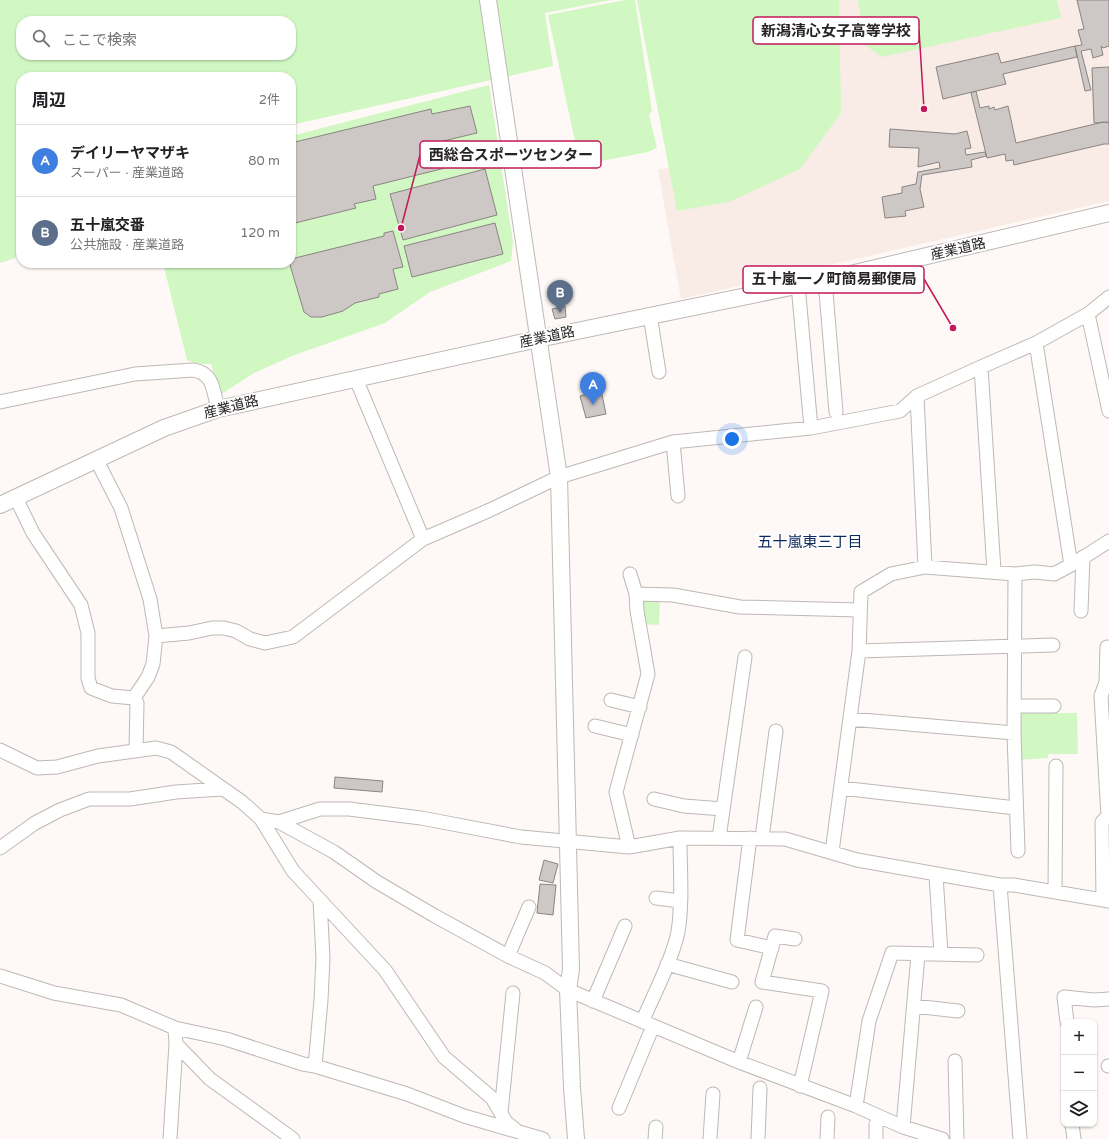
<!DOCTYPE html>
<html lang="ja">
<head>
<meta charset="utf-8">
<style>
  :root { --surface:#fff; --page:#f6f6f6; --text:#202124; --muted:#757577; --line:#e0e0e0; --accent:#0f766e }
  body { margin:0; font-family:"Varela Round","Noto Sans JP",sans-serif; background:var(--page); color:var(--text) }
  .controls { position:absolute; right:12px; bottom:12px; display:grid; overflow:hidden; border-radius:8px; box-shadow:0 1px 3px #0004 }
  .controls button { width:36px; height:36px; display:grid; place-items:center; padding:0; border:0; border-bottom:1px solid var(--line); background:var(--surface); color:var(--text); font:20px sans-serif }
  .you { position:absolute; left:732px; top:439px; width:14px; height:14px; margin:-10px; border:3px solid #fff; border-radius:50%; background:#1a73e8; box-shadow:0 0 0 6px #1a73e833 }
  .badge { display:grid; place-items:center; width:26px; height:26px; border-radius:50%; background:var(--accent); color:#fff; font-size:13px; font-weight:700 }
  .pin { position:absolute; translate:-50% -33px; filter:drop-shadow(0 1px 2px #0008) }
  .pin::after { content:''; position:absolute; top:21px; width:14px; height:12px; background:inherit; clip-path:polygon(0 0,100% 0,50% 100%) }
  .list { margin:0; padding:0; list-style:none }
  h2 { display:flex; justify-content:space-between; align-items:center; height:52px; margin:0; padding:0 16px; font-size:17px }
  h2 small { font-size:13px; font-weight:400; color:var(--muted) }
  .list li { display:grid; grid-template-columns:26px 1fr auto; gap:12px; align-items:center; box-sizing:border-box; height:72px; padding:0 16px; border-top:1px solid var(--line) }
  .list b { display:block; font-size:15px; white-space:nowrap }
  .list p { margin:0; font-size:13px; white-space:nowrap; color:var(--muted) }
  .list em { font-size:13px; font-style:normal; color:var(--muted) }
  .icon { flex:none; width:22px; height:22px; fill:none; stroke:currentColor; stroke-width:2; stroke-linecap:round; stroke-linejoin:round }
  .map { position:relative; flex:none; width:1109px; height:1139px; overflow:hidden }
  .search { position:absolute; background:var(--surface); box-shadow:0 1px 3px #0004; left:16px; top:16px; width:280px; height:44px; display:flex; align-items:center; gap:10px; box-sizing:border-box; padding:0 14px; border-radius:16px; color:var(--muted); font-size:15px }
  .panel { position:absolute; background:var(--surface); box-shadow:0 1px 3px #0004; left:16px; top:72px; width:280px; height:196px; border-radius:16px }
  .map>svg:first-child { display:block }
  .built { fill:#f9ebe5 }
  .green { fill:#d1f8c3; fill-rule:evenodd }
  .building { fill:#cdc7c5; stroke:#8a8482 }
  .lines { fill:none; stroke-linecap:round; stroke-linejoin:round }
  .minor-casing { stroke:#beb8b6; stroke-width:15 }
  .tertiary-casing { stroke:#beb8b6; stroke-width:18 }
  .minor { stroke:#fff; stroke-width:13 }
  .tertiary { stroke:#fff; stroke-width:16 }
  .labels { text-anchor:middle; dominant-baseline:central; stroke-width:4; stroke-linejoin:round; paint-order:stroke }
  .street-label { font-size:14px; fill:#272423; stroke:#fff }
  .neighbourhood-label { font-size:15px; fill:#0e295d; stroke:#fff }
  .leader { fill:none; stroke:#c2185b; stroke-width:1.5 }
  .callout-dot { fill:#c2185b; stroke:#fff; stroke-width:1.5 }
  .callout { fill:#fff; stroke:#c2185b; stroke-width:1.5 }
  .callout-label { font-size:15px; text-anchor:middle; font-weight:bold; fill:#272423 }
</style>
</head>
<body>
<div class="map">
<svg width="1109" height="1139" viewBox="0 0 1109 1139">
  <rect width="100%" height="100%" fill="#fef8f6"/>
  <path class="built" d="M816,0H1109V201L681,299L658,170L713,161Z"/>
  <path class="green" d="M0,0H611L545,13L553,66L291,125V77H21V256L0,263ZM21,21H291V55H21Z
    M625,0H635L652,111L649,115L657,148L648,152L580,165L548,15Z
    M637,0H839L841,113L800,169L729,202L677,211Z
    M858,0H1057L1061,18L882,57L865,45Z
    M489,85L513,242L511,261L430,292L385,323L292,356L254,373L220,395L211,364H197L187,360L163,263H291V136Z
    M642,599L660,600L659,625L642,624Z
    M1019,713H1077L1078,754H1048V758L1018,760Z"/>
  <path class="building" d="M1077,0H1109V46L1103,48L1101,46L1103,55L1093,58L1091,49L1081,51L1091,90L1085,91L1075,46L1082,45L1078,30L1084,29Z
    M1075,46L1077,57L1003,74L1006,84L943,99L936,67L998,53L1001,63Z
    M1109,67V122L1094,123L1092,68Z
    M976,91L980,108L989,106V109L994,107L995,110L1008,106L1016,143L1103,122L1109,123V144H1104L1014,165L1013,160L1006,161L1005,154L987,158L971,93Z
    M470,106L477,133L439,142L445,168L373,186L376,199L354,204L356,208L291,224V143L431,109L432,114Z
    M890,129L955,134L967,131L971,148L965,149L966,155L985,152L986,156L971,160L972,167L922,175L920,189L924,207L905,211L906,216L885,218L882,197L902,193V187L916,184L918,172L940,168L939,162L918,167L919,148L889,147Z
    M485,169L497,215L403,240L390,194Z
    M495,223L503,254L412,277L404,246Z
    M393,231L403,267L393,269L398,289L379,294V297L355,303L343,311L322,317H311L304,312L290,265L291,259L384,236V233Z
    M565,306L566,317L555,319L552,309Z
    M601,390L606,414L586,418L580,396Z
    M335,777L383,781L382,792L334,788Z
    M544,860L558,864L553,883L539,880Z
    M540,884L556,885L553,915L537,913Z"/>
  <g class="lines">
    <defs>
      <path id="minor" d="M825,280L836,412
        M798,285L811,428
        M1088,314L1109,411
        M650,315L659,372
        M981,367L994,571
        M356,379L423,539
        M917,396L925,567
        M0,402L135,374L193,370C214,373 213,391 218,409
        M673,442L678,496
        M96,459L121,508L150,599L156,636L153,664L148,677L134,698
        M16,498L33,533L81,605L88,633V678L91,688L112,696L134,698L137,703L136,750
        M1076,562L1109,541
        M1015,574L1014,733L1018,851
        M636,594L673,595L740,607L859,610
        M1081,611L1083,557
        M156,636L189,633L212,628H224L236,631L250,639L265,643L293,637L423,539L490,510L559,477L673,442L811,428L900,411L917,396L981,367L1036,343L1088,314L1109,297
        M859,651L1053,645
        M611,700L640,707
        M1014,706H1054
        M850,719L1014,733
        M595,726L632,735
        M0,750L37,768L57,767L98,756L156,748L171,752L242,802L261,819L293,871L385,970L444,1057L492,1098L506,1122L516,1130
        M841,788L1016,808
        M654,799L684,806L723,809
        M261,819L279,822L320,809H349L421,818L521,837L629,847L680,838L785,839L857,860L1000,885H1014L1109,901
        M279,822L334,852L377,882L435,916L508,956L545,973L568,990L739,1062L856,1106L903,1127L942,1139
        M719,838L745,657
        M750,838L737,940L772,948
        M762,838L776,731
        M629,847L616,792L648,674L637,611L636,594L630,574
        M0,848L35,823L60,810L89,799H130L176,792L222,789
        M832,852L859,651L861,592L891,574L925,567L1015,574L1035,572L1054,574L1071,565L1036,343
        M936,875L941,954
        M1000,885L1020,1139
        M1055,892L1056,766
        M656,898L680,901
        M1103,900L1102,822L1108,816L1101,696L1106,682L1107,647
        M795,939L775,936L762,982L822,991L800,1086
        M508,956L529,907
        M667,964L732,982
        M0,976L54,993L121,1005L175,1028L226,1039L303,1064L315,1066L407,1094L464,1116L543,1139
        M593,1001L625,926
        M914,1006L958,1011
        M643,1020C654,994 672,960 678,932C683,902 680,869 680,838
        M1067,1022L1064,997L1094,1000L1109,999
        M175,1028L176,1044L210,1079L293,1139
        M955,1061L957,1139
        M739,1062L756,1007
        M315,1066L321,1000L323,958L320,900
        M1108,1066H1109
        M856,1106L869,1021L892,953L977,955
        M619,1108L653,1026
        M501,1112L513,993
        M876,1124V1139
        M1072,1124L1074,1139
        M903,1127L918,955
        M170,1139L176,1044
        M655,1139L656,1127
        M710,1139L713,1094
        M758,1139L760,1088
        M827,1139L828,1117"/>
      <path id="tertiary" d="M488,0L559,477L571,969L568,990L572,1087L576,1139
        M0,505L164,428L218,409L538,339L825,280L1109,213"/>
    </defs>
    <use href="#minor" class="minor-casing"/>
    <use href="#tertiary" class="tertiary-casing"/>
    <use href="#minor" class="minor"/>
    <use href="#tertiary" class="tertiary"/>
  </g>
  <g class="labels">
    <g class="street-label">
      <text transform="translate(958 249) rotate(-13)">産業道路</text>
      <text transform="translate(547 337) rotate(-12)">産業道路</text>
      <text transform="translate(231 407) rotate(-14)">産業道路</text>
    </g>
    <g class="neighbourhood-label">
      <text x="810" y="542">五十嵐東三丁目</text>
    </g>
  </g>
  <path class="leader" d="M924 109L919 30M401 228L420 155M953 328L924 279"/>
  <g class="callout-dot">
    <circle cx="924" cy="109" r="4"/>
    <circle cx="401" cy="228" r="4"/>
    <circle cx="953" cy="328" r="4"/>
  </g>
  <g class="callout">
    <rect x="753" y="17" width="166" height="27" rx="4"/>
    <rect x="420" y="141" width="181" height="27" rx="4"/>
    <rect x="743" y="266" width="181" height="27" rx="4"/>
  </g>
  <g class="callout-label">
    <text x="836" y="36">新潟清心女子高等学校</text>
    <text x="511" y="160">西総合スポーツセンター</text>
    <text x="834" y="284">五十嵐一ノ町簡易郵便局</text>
  </g>
</svg>
<div class="controls">
<button>+</button>
<button>−</button>
<button><svg class="icon" aria-label="layers" viewBox="0 0 24 24"><path d="M12 4l9 5-9 5-9-5zM3 14l9 5 9-5"/></svg></button>
</div>
<div class="you"></div>
<div class="pin badge" style="left:593px;top:405px;background:#3f7fe0">A</div>
<div class="pin badge" style="left:560px;top:313px;background:#5c6f8a">B</div>
<div class="search"><svg class="icon" aria-label="search" viewBox="0 0 24 24"><circle cx="10" cy="10" r="6"/><path d="M15 15l6 6"/></svg>ここで検索</div>
<section class="panel">
<h2>周辺<small>2件</small></h2>
<ul class="list">
<li><span class="badge" style="background:#3f7fe0">A</span><div><b>デイリーヤマザキ</b><p>スーパー · 産業道路</p></div><em>80 m</em></li>
<li><span class="badge" style="background:#5c6f8a">B</span><div><b>五十嵐交番</b><p>公共施設 · 産業道路</p></div><em>120 m</em></li>
</ul>
</section>
</div>
</body>
</html>
